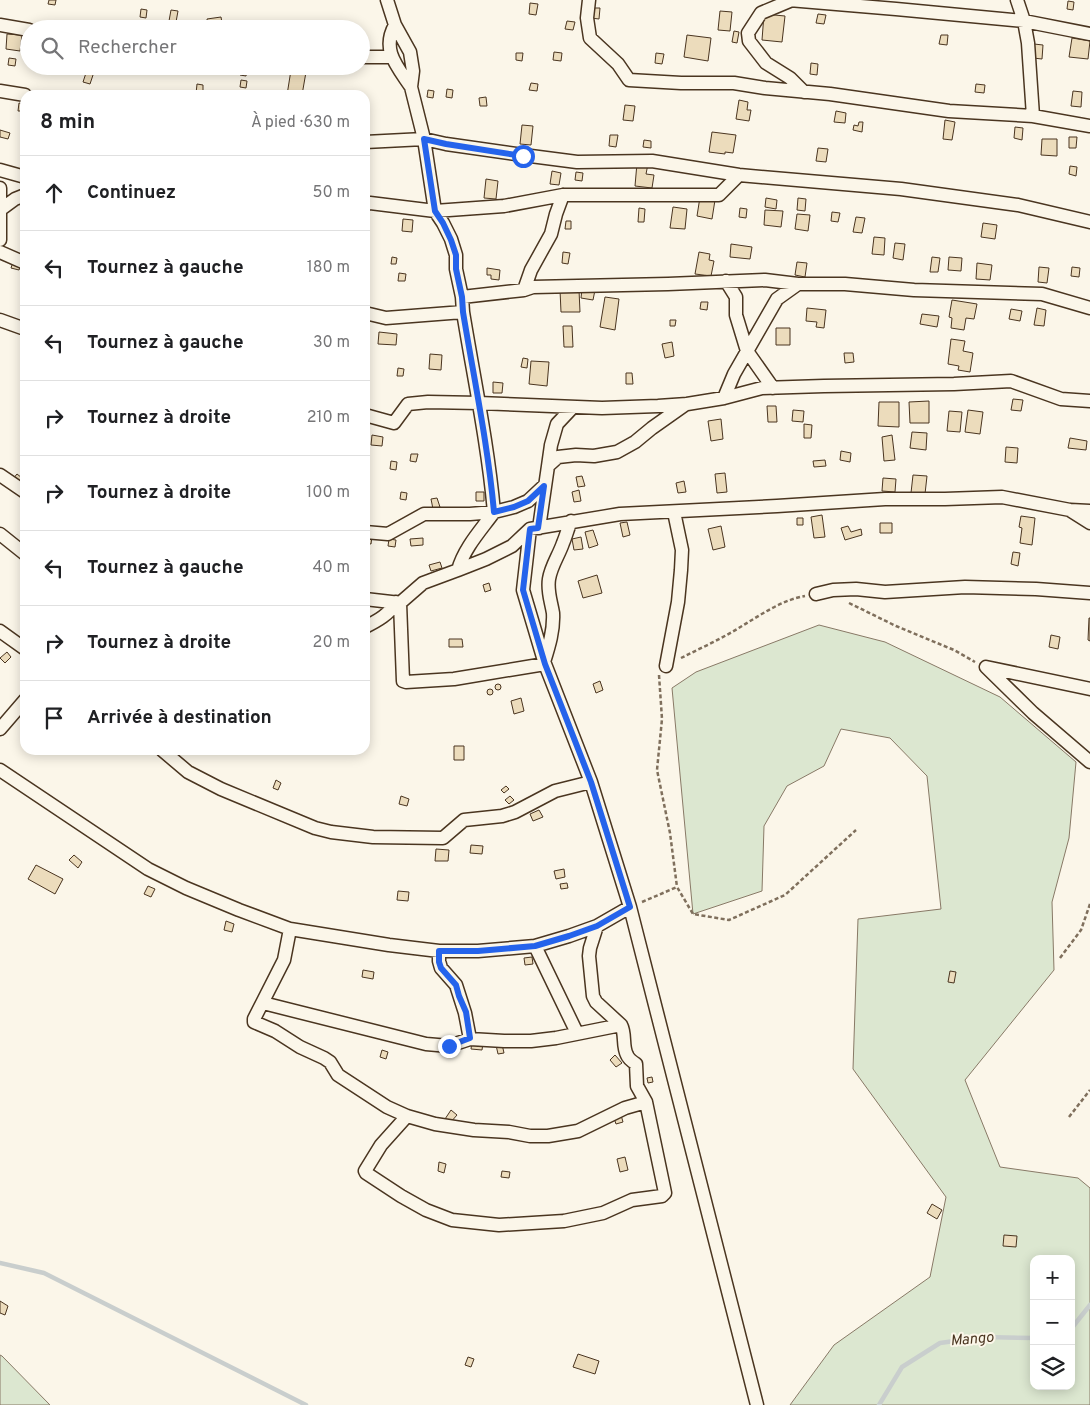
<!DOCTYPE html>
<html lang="fr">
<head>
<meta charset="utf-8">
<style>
  :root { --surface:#fff; --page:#f2f2f2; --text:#202124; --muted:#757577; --line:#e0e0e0 }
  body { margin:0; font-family:Overpass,sans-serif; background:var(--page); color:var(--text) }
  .controls { position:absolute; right:15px; bottom:15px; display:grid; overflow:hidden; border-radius:10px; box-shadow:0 2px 12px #0003 }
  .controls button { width:45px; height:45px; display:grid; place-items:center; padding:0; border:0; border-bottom:1px solid var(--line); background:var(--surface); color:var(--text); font:25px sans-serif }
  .stop { position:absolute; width:15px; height:15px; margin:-11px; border:4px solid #2563eb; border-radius:50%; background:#fff }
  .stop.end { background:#2563eb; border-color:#fff; box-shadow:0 1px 5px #0008 }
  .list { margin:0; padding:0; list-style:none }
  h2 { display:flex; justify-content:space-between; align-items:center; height:65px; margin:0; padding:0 20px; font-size:21px }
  h2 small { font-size:16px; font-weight:400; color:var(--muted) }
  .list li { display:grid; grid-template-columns:32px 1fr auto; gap:15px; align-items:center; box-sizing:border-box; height:75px; padding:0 20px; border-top:1px solid var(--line) }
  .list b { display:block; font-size:19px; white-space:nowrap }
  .list em { font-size:16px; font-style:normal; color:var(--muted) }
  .icon { flex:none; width:28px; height:28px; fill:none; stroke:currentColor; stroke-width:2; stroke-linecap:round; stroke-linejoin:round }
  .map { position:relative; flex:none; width:1090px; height:1405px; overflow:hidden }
  .search { position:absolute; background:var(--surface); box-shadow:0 2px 12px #0003; left:20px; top:20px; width:350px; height:55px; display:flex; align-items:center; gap:12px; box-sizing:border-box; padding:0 18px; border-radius:28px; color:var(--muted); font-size:19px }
  .panel { position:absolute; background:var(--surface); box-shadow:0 2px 12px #0003; left:20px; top:90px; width:350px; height:665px; border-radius:15px }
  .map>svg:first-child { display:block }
  .green { fill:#dce7d0; stroke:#887966; fill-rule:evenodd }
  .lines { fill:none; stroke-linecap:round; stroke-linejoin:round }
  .stream { stroke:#c9cecd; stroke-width:4.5 }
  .building { fill:#ecdcbc; stroke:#4a3520 }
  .minor-casing { stroke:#4a3520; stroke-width:15 }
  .path { stroke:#7f6f5c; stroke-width:2.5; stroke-dasharray:4 2.5; stroke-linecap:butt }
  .minor { stroke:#fbf6e9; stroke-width:12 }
  .route { stroke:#2563eb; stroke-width:6 }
  .labels { text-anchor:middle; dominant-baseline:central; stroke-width:4; stroke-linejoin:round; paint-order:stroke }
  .water-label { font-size:15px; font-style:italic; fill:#4a3520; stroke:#fbf6e9 }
</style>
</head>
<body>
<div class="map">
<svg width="1090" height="1405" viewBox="0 0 1090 1405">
  <rect width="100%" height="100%" fill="#fbf6e9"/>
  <path class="green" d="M819,625L885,642L1000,697L1076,762L1069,838L1052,902L1054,970L965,1080L1000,1167L1078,1178L1090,1188V1405H790L834,1345L930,1277L946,1197L853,1069L858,919L941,909L927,776L890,738L841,729L824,766L787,786L764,826L762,891L693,914L672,688L696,672ZM1034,1259H1071V1386H1034Z
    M0,1355L2,1356L50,1405H0Z"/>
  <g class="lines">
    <path class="stream" d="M0,1263L44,1273L306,1405
      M1071,1329L1090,1305
      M879,1405L902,1367L940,1343L983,1337L1034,1338"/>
  </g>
  <path class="building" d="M49,0H56L55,5L48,4Z
    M1068,1L1074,2L1073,10L1067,9Z
    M530,3L538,4L536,15L529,14Z
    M593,8H600L599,19L591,18Z
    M141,9L147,10L146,18L140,17Z
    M171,10L178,11L176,22L169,21Z
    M720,11L732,12L730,31L718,30Z
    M764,14L785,16L782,42L762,40Z
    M818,14L826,15L824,24L816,23Z
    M221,17L223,29H208L207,19Z
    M567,21L575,22L573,30L565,29Z
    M734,31L739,32L737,43L732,42Z
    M7,34L22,35L20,51L6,49Z
    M687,35L711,38L708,61L684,57Z
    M941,35H948L947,45L939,44Z
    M1072,38L1090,41L1088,59L1069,57Z
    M1034,44L1043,45L1042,59L1033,58Z
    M554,52L562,53L561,61L553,60Z
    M516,53H523L522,61L516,60Z
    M656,53L664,54L662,64L655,63Z
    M9,58L16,59L15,66L8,65Z
    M811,63L818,64L817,75L810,74Z
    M241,66H248L246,76L240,75Z
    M87,70L94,72L90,84L83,82Z
    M291,70L306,72L302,95H287Z
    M241,80L247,81L246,88L240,87Z
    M531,83L538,84L537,91L529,90Z
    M197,84L203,85V94H196Z
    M976,84L985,85L984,93L975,92Z
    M447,89L453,90L452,98L446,97Z
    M428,90L434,91L433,98L427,97Z
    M1073,91L1082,92L1081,107L1071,106Z
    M486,97L487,106H480L479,98Z
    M739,100L748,102L747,110H751L749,121L736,119Z
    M19,103L25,104L24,111H18Z
    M625,105L635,106L633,121L623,120Z
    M836,111L846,113L845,123L834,122Z
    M945,120L955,122L952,140L943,139Z
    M859,122H863L862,132L853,130L854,125L858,126Z
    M522,125L533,126L531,145L520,144Z
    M1015,127L1023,128L1022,140L1014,138Z
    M0,130L10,133L8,139L0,137Z
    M712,132L736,135L733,153L725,152V154L709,152Z
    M610,135H618L616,147L609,146Z
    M1069,137H1077L1076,148H1069Z
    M1042,139H1057V156L1041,155Z
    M644,140L651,141V148L643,147Z
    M818,148L828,149L826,162L816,161Z
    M637,163L648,164L646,174L654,175L652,188L635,186Z
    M1070,166L1077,167L1076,176L1069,174Z
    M552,171L561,173L559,185L550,184Z
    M576,172L583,173L582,181L575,180Z
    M486,179L498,181L496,199L484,198Z
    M700,197L715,200L712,219L697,216Z
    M766,198L777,200L776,209L765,207Z
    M798,198L806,199L805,211L797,210Z
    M673,207L687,209L685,229L670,228Z
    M639,208L645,209L644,222H638Z
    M740,208L747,209L746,218L739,217Z
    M765,210L783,211L781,227L764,225Z
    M832,212L840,213L838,222L831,221Z
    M797,214L810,215L808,231L795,229Z
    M856,217L865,218L862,233L853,232Z
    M403,219L413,220L412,232L402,231Z
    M566,221H571V229H565Z
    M983,223L997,225L995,239L981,237Z
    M874,237L885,238L884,255L872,254Z
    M895,243L905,244L903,260L893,258Z
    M731,244L752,247L750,259L730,257Z
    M563,252L570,253L568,264L562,263Z
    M699,252L710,254L709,260L714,261L711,276L695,274Z
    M392,257L397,258L396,264H391Z
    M932,257L940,258L938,272H930Z
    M949,257L962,258L961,271L948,270Z
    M13,262L21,265L19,270L11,268Z
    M797,262L807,263L805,277L795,275Z
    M977,263L992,265L990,280L976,279Z
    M1039,267L1049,268L1047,283L1038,282Z
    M1072,267L1080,268L1079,277L1071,276Z
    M487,268L500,270L499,280L491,279V275H487Z
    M399,273L406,274L405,281H398Z
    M582,289L595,290L593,300L581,298Z
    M560,290H579L580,312H561Z
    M605,297L619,299L615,330L600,327Z
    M952,300L977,304L974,319L966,318L964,330L951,328L952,318L949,317Z
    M701,302H708L707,310L700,309Z
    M807,308L826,310L824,328L816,327L817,322L806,321Z
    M1037,308L1046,310L1044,326L1034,325Z
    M1011,309L1022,311L1020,321L1009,319Z
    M922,314L939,316L937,327L920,324Z
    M670,320H676L675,326H670Z
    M563,326H572L573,347H564Z
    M776,328H790V345H776Z
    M379,332L397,334L396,345L378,344Z
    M951,339L965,341L963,351L973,353L970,372L958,370L959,366L948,364Z
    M672,342L674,356L665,358L662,344Z
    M844,353H853L854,362L845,363Z
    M430,354L442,355L441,370L429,369Z
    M523,358L528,359L527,368L521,367Z
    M531,361L549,362L547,386L529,384Z
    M398,368L404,369L403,376H397Z
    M626,373H632L633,384H626Z
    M493,382L503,383L502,393H493Z
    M1013,399L1023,400L1021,411L1011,410Z
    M929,401V423H910L909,402Z
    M879,402H899V427L878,426Z
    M767,406H776L777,422H768Z
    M793,410L804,411L803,422L792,421Z
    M968,410L983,412L980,434L965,432Z
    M949,411L962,412L960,432L947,431Z
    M721,419L723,439L711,441L708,421Z
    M804,424L812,425L811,438H804Z
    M912,432L927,433L926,450L910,448Z
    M372,435L383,437L382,446L371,445Z
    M892,435L895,460L884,461L882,437Z
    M1070,438L1087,441L1086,450L1068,448Z
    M1006,447L1018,448L1017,463L1005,462Z
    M841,451L851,453L850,462L840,460Z
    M411,454H418L416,462L410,461Z
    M825,460L826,466L814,467L813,461Z
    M391,461L397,462L396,470L390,469Z
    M725,473L727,492L717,493L715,474Z
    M17,474L22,478L17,484L12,480Z
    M913,475L927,476L925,494L911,493Z
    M582,476L585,486L578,487L576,477Z
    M883,478L896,479L895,492L882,491Z
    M684,481L686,492L678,493L676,483Z
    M579,490L581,501L574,502L572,492Z
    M401,492L407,493L406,500L400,499Z
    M476,492H484V501H476Z
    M437,498L440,507L433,509L431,499Z
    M822,515L825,537L814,538L811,517Z
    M1021,516L1035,518L1032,545L1020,543L1022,528L1019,527Z
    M797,518H803V525H797Z
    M627,522L630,535L623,537L620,523Z
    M880,523H892V533H880Z
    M721,526L725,547L713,550L708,529Z
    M848,526L851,532L861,529L862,535L845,540L841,528Z
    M593,530L598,545L589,548L585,532Z
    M365,536H372L371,544L365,543Z
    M581,537L583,549L574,550L572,539Z
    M423,538V545L411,546L410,539Z
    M389,539L396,540L395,547L388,546Z
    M1013,552L1020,553L1018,566L1011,564Z
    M440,562L442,568L431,571L429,565Z
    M597,575L602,593L583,598L578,581Z
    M489,583L491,590L485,592L483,585Z
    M1089,618H1090V641L1088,640Z
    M1051,635L1060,637L1058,649L1049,647Z
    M449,639H462L463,647H449Z
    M7,652L11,657L5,663L0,658Z
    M600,681L603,690L596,693L593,684Z
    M495 687a3 3 0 1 1 6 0a3 3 0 1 1-6 0Z
    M487 692a3 3 0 1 1 6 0a3 3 0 1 1-6 0Z
    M521,698L524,711L514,714L511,701Z
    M454,746H464V760H454Z
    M276,780L281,783L278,790L273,788Z
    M506,786L509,789L504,793L501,790Z
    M401,796L409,799L407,806L399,804Z
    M510,796L514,800L509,804L505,800Z
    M539,810L543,817L533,821L530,814Z
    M471,845L483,846L482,854L470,853Z
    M436,849L449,850L448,861H435Z
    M74,855L82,862L78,868L69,860Z
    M36,865L63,879L55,894L28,879Z
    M564,869L565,877L556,879L554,871Z
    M567,883L568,888L561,889L560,884Z
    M148,886L155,889L151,897L144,894Z
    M398,891L409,892L408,901L397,900Z
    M226,921L234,924L232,932L224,930Z
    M532,957L533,964L525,965L524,958Z
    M363,970L374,972L373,979L362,977Z
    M950,971L956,972L954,983L948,982Z
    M472,1042L483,1043L482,1050L471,1049Z
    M502,1044L504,1053L498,1054L496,1045Z
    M382,1050L388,1052L386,1059L380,1057Z
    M615,1055L622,1063L616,1067L610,1060Z
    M652,1077L653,1082L648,1083L647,1078Z
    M451,1110L457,1115L450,1123L445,1119Z
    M621,1115L623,1122L616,1124L614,1118Z
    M625,1157L628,1170L620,1172L617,1159Z
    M439,1162L446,1164L444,1173L438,1171Z
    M502,1171L510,1172L509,1178L501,1177Z
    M932,1204L942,1210L937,1219L927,1213Z
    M1004,1235L1017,1236L1016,1247L1003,1246Z
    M0,1301L8,1306L5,1315L0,1313Z
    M578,1354L599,1361L595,1374L573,1367Z
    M468,1357L474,1359L471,1367L465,1365Z"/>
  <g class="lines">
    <defs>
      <path id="minor" d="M589,0L587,18L590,38L618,64L629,80L681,83H734L765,88L830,94L949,111L1033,116L1090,126
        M789,0L896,9L1024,21L1090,34
        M792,0L761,13L748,33L749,41L766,63L790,78L804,92
        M1017,0L1024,21L1028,43L1033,116
        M0,25L29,30
        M395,25C381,50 397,66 411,87
        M361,57H391
        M0,91L25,95
        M365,142L424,139L446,144L523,155L577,162L652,161L739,175L901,189L1018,205L1090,222
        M0,170L25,177
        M0,188V240
        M365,204L370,203L435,211L504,206L563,195H719L739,175
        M0,210L15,199L25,195
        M0,252L25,263
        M726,281L736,297V315L747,351L773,388
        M524,290L531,270L551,234L556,214L563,195
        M462,297L524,290L533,287L668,284L765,280L798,284H845L914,290L1042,294L1090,308
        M365,313L386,318L463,312
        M0,320L25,329
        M724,398L734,374L777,299L798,284
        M365,415L394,423L408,404L428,402L479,403L602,408L658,406L687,404L724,398L762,388L824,386L954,384L1011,381L1061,399L1090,401
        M548,466L551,445L557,424L573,407
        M0,475L25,492
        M1071,511L1090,523
        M539,528L548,466L558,457L576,455L594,456L617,452L635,442L652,428L686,404
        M530,529L523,590L545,664L591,782L630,907L757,1405
        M365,532L388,534L424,514H470L494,512L514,507L528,501L544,486
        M0,534L25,554
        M458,570L486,559L512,546L530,529L620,514L777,506L885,499H945L1002,497L1070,510L1090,511
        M816,594L833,590L856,589L885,592L965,587L1036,589L1090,593
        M365,599L400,603L423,583L458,570C464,548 481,530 494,512C488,445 474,379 463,312L462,297L456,269V255L451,239L443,223L435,211L424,139L411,87L413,71L410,52L395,25L387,0
        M400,603L403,681L406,682L454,679L545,664
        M365,627C377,621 390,614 396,602
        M0,631L25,649
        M544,662C549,646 554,630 553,613C551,601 547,591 549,579C551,566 559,555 563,543C566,536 568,528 571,521
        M666,666L678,602L681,570L682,550L674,512
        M1090,689L986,667L1033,713L1090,762
        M0,729L25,700
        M162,750L188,772L221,789L315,828L331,832L373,837L443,838L464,820L502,816L515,812L555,791L591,782
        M0,770L148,869L186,888L239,910L290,929L389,945L439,951H478L535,946L569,936L597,926L630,907
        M290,929L284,960L254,1019V1022L275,1031L300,1047L324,1058L330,1062L338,1075L387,1107L407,1116L435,1124L474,1130L509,1132L530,1136H548L578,1131L625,1108L646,1102
        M535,946L577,1033
        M439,951V961L441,968L456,985L465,1013L470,1039
        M263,1003L426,1044L449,1046L470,1039L504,1041H531L556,1038L621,1025
        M407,1116L381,1145L365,1171L366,1173L401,1196L426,1210L452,1220L499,1225L564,1221L603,1213L632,1200L662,1196L665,1193L664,1188L646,1102L637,1086L636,1064C633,1062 628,1058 627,1055C622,1046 626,1034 621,1025L596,1002L593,996L589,956L590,948L597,926"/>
    </defs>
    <use href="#minor" class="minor-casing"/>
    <path class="path" d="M849,603L896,626L954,650L975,662
      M681,658C701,648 723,638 742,626C762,614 782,600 805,596
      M659,675L662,719L657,770L670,833L677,887
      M642,902L677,887L693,914L729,920L785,895L856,830
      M1060,958L1081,930L1090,904
      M1069,1117L1090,1090"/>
    <use href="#minor" class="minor"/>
  </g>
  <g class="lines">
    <path class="route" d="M449,1046L470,1038L466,1012L459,996L456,985L441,968L439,962V951H478L535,946L569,936L597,926L630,907L591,782L545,664L523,590L530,529L538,528L544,486L528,501L514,507L494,512C488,445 474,379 463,312L462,297L456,269V255L451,240L443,223L435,211L424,139L446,144L523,156"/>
  </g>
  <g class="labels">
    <g class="water-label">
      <text transform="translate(972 1340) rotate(-5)">Mango</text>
    </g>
  </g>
</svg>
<div class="controls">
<button>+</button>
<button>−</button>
<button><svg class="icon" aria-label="layers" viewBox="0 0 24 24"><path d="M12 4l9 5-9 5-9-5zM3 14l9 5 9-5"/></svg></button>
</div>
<div class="stop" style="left:523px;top:156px"></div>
<div class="stop end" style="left:449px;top:1046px"></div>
<div class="search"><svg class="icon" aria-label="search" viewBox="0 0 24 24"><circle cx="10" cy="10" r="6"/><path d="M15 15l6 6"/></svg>Rechercher</div>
<section class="panel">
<h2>8 min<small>À pied · 630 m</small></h2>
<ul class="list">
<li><svg class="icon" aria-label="ahead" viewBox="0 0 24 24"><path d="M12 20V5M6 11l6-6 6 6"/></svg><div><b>Continuez</b></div><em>50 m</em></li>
<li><svg class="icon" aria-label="left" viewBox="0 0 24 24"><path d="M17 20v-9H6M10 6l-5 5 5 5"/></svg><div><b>Tournez à gauche</b></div><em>180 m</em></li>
<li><svg class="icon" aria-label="left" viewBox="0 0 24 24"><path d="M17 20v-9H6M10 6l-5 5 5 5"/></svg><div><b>Tournez à gauche</b></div><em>30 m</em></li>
<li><svg class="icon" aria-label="right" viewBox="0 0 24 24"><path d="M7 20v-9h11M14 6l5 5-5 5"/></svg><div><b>Tournez à droite</b></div><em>210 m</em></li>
<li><svg class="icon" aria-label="right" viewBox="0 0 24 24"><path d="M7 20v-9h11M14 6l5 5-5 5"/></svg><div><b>Tournez à droite</b></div><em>100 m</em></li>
<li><svg class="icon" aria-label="left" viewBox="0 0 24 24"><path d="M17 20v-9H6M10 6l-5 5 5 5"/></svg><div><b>Tournez à gauche</b></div><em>40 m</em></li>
<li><svg class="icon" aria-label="right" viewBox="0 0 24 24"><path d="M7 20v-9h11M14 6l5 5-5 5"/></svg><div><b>Tournez à droite</b></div><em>20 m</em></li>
<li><svg class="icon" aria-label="arrive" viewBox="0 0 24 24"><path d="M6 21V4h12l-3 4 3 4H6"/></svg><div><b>Arrivée à destination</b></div></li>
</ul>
</section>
</div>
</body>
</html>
